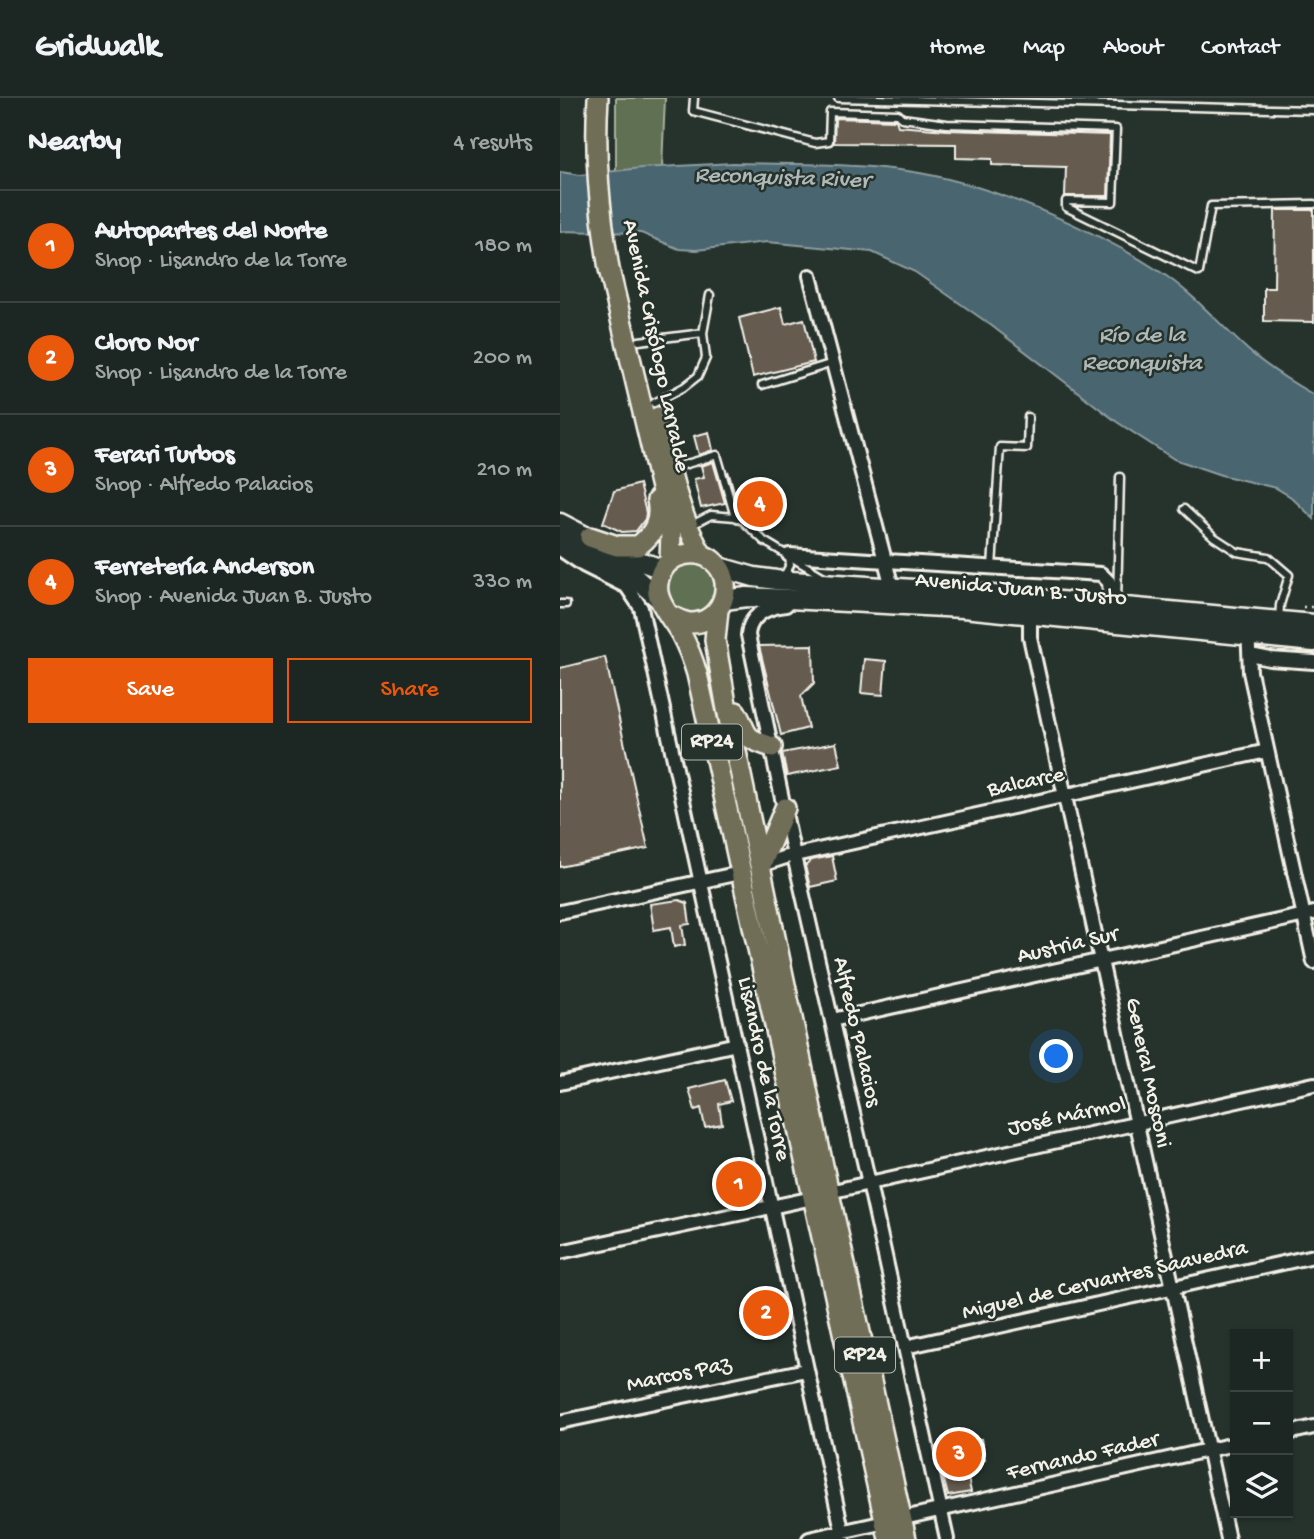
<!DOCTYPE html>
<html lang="en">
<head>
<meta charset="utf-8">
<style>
  :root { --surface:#1c2622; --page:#29322f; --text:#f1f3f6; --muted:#a0a5a5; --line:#3a4340; --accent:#ea580c }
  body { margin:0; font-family:"Gochi Hand",sans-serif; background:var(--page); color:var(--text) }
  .controls { position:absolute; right:21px; bottom:21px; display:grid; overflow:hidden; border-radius:0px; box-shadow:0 2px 5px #0004 }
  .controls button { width:63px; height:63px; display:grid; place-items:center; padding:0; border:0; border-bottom:2px solid var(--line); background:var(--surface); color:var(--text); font:35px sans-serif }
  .you { position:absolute; left:497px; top:959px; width:24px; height:24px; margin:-18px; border:5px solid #fff; border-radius:50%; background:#1a73e8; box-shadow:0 0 0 10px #1a73e833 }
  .badge { display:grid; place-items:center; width:46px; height:46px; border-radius:50%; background:var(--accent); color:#fff; font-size:23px; font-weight:700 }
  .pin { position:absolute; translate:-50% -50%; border:4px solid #fff; box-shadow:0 2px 7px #0006 }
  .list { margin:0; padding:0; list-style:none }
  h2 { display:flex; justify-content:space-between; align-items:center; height:91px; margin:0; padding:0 28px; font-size:30px }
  h2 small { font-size:23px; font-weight:400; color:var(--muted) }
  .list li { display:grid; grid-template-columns:46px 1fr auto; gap:21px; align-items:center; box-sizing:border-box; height:112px; padding:0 28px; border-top:2px solid var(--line) }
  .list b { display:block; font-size:26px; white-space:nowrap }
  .list p { margin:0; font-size:23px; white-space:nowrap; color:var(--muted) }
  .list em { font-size:23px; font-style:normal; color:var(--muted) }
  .actions { display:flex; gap:14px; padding:21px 28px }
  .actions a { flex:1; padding:16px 0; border:2px solid var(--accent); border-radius:0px; text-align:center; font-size:24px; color:var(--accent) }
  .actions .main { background:var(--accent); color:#fff }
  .icon { flex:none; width:38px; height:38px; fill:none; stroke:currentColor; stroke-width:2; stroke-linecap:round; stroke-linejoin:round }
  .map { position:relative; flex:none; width:754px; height:1441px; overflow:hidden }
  header { display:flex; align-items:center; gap:42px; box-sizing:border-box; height:98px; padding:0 35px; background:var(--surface); border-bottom:2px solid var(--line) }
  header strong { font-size:33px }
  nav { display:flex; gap:38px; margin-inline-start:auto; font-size:24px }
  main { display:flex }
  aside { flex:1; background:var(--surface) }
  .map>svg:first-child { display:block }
  .green { fill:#5e6f52; stroke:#a9b09d; stroke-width:2 }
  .water { fill:#49656f; stroke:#8d9d9f; stroke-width:2 }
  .building { fill:#655b50; stroke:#f4f1e8; stroke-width:2 }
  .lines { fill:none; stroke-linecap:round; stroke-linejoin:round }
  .lane-casing { stroke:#f4f1e8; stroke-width:11 }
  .street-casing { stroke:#f4f1e8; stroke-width:18 }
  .secondary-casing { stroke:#f4f1e8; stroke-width:23 }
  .primary-casing { stroke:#f4f1e8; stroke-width:24 }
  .path { stroke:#f4f1e8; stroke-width:2.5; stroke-dasharray:2 5; stroke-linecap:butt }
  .lane { stroke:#26332d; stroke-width:6 }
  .street { stroke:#26332d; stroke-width:12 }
  .secondary { stroke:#26332d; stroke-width:18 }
  .primary { stroke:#716e59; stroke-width:19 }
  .labels { text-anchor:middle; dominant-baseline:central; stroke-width:5; stroke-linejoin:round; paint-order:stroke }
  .shield { fill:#26332d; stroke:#b6b8b0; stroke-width:2 }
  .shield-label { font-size:21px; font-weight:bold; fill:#f4f1e8 }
  .street-label { font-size:23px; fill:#f4f1e8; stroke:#26332d }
  .water-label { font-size:24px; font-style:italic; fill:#b0b9b8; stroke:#26332d }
</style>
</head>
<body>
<header>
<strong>Gridwalk</strong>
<nav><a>Home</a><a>Map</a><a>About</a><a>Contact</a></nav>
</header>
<main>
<aside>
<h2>Nearby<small>4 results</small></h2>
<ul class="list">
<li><span class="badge">1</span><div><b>Autopartes del Norte</b><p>Shop · Lisandro de la Torre</p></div><em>180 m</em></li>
<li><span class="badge">2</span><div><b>Cloro Nor</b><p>Shop · Lisandro de la Torre</p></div><em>200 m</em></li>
<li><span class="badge">3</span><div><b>Ferari Turbos</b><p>Shop · Alfredo Palacios</p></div><em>210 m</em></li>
<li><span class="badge">4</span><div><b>Ferretería Anderson</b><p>Shop · Avenida Juan B. Justo</p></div><em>330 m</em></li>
</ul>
<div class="actions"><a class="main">Save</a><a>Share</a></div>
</aside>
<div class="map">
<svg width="754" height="1441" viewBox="0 0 754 1441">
  <rect width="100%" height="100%" fill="#26332d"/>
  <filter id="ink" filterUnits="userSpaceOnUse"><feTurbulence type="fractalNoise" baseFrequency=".0143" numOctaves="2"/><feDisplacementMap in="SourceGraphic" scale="14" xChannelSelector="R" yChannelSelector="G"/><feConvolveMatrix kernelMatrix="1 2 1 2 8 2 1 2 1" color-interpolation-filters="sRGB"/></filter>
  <g filter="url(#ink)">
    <path class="green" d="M56,0H105L102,69L56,73Z
      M138,462L159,480L155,508L130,520L106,505C105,470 104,472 138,462Z"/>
    <path class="water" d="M173,65C231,66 290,65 347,73C427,84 535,131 602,175C635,197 659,226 688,252C708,270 731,284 754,297V421L731,399L716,390L661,377L614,361L557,324L428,225L355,174L312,154L207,144L136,152L119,151L81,135L0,133V74L20,77L81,70Z"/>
    <path class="building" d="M275,20L336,22L338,28L387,32L550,37L548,98H505L506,69L432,67V61L396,60V46L274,45Z
      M715,112H754V224L704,223V190H714Z
      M221,209L225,226L244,221L254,264L193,279L179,220Z
      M149,334L153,352L139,357L134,338Z
      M153,364L165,405L141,410L134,381L144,379L141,368Z
      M168,373L174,393L203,386L211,422L198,425L192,398L176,402Z
      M79,386L86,415L85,421L76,433L62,434L43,425L54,393Z
      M253,547L254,585L241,598L248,630L221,637L199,548Z
      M45,559L88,750L0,769V570Z
      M304,561L326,563L323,597L301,595Z
      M276,645L281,667L227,678L222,655Z
      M272,758L277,783L250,789L245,768L252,762Z
      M119,802L127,805L130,826L122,827L125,847L114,849L111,829L94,832L90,806Z
      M165,982L171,1003L159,1006L162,1026L145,1029L141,1010L135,1012L129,991Z
      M185,1076L188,1092L182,1100L173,1102L169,1079Z
      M214,1202L218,1223L198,1227L194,1206Z
      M421,1341L425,1362L405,1366L411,1394L388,1398L376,1350Z"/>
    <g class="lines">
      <defs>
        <path id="lane" d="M134,0L133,13L255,45L269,43L270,14L338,16L342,20L387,26L556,31L553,104L506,103V109L639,174L651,108L754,106
          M278,0L754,12
          M79,243L143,235
          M202,287L273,265
          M94,305L124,289L138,278L146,260L143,235L150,197
          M113,370L157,357L175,419
          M624,411L654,439L677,454L708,459L729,477L720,507L719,522
          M130,428L151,417L175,419L183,423L204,443L264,479
          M432,469L440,349L467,350L468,319
          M224,478L230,467L229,457
          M557,505L560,379
          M0,506H6"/>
        <path id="street" d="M250,178L332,489
          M0,451L25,468L67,489L81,510L284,1441
          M229,457L541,476L549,484L551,507
          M226,507C208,509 190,516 188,537L234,758L309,1085L387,1441
          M470,517V539L668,1441
          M688,529L690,574L754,864
          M690,557L710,561L754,564
          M201,767L226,759L707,653
          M0,814L180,775
          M272,922L754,815
          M0,985L177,946
          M269,1094L754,986
          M0,1154L253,1100
          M345,1249L754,1158
          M0,1324L246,1272
          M728,1335L754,1329
          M249,1441L675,1346"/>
        <path id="secondary" d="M0,425L62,457L102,471
          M0,443L72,477L99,501
          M159,469L194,479L216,482L400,494L754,526
          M164,502L187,499L403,510L754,544"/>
        <path id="primary" d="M38,0C34,58 40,114 49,171L111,432L110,463
          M98,319C109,367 117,413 142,457
          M30,439L57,448H78C95,435 101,422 97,402
          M158,512L155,542L166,606L265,1077L346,1441
          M109,517C116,520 122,524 129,525C162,527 178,483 153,463C145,456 133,454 123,457C114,459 106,465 102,473C88,498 110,516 121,536C128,549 133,562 137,576L329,1441
          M176,614C190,639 181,639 212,649
          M201,767L225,710"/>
      </defs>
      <use href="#lane" class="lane-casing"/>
      <use href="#street" class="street-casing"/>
      <use href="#secondary" class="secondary-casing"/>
      <use href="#primary" class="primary-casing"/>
      <path class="path" d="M743,509H754"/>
      <use href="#lane" class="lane"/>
      <use href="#street" class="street"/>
      <use href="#secondary" class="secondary"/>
      <use href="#primary" class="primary"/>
    </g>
  </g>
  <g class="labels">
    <g class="shield">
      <rect x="122" y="626.5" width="60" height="35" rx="5"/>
      <rect x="275" y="1239.5" width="60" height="35" rx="5"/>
    </g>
    <g class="shield-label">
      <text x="152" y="644">RP24</text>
      <text x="305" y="1257">RP24</text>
    </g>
    <g class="street-label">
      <text transform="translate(95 248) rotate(78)">Avenida Crisólogo Larralde</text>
      <text transform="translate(461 492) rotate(5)">Avenida Juan B. Justo</text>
      <text transform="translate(466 685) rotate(-12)">Balcarce</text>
      <text transform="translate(508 848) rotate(-13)">Austria Sur</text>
      <text transform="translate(296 934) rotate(77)">Alfredo Palacios</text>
      <text transform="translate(203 971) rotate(78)">Lisandro de la Torre</text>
      <text transform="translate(587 975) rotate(78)">General Mosconi</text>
      <text transform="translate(507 1019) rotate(-12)">José Mármol</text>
      <text transform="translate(545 1183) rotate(-13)">Miguel de Cervantes Saavedra</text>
      <text transform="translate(119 1277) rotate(-12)">Marcos Paz</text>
      <text transform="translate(523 1359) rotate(-13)">Fernando Fader</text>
    </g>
    <g class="water-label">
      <text transform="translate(222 81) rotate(2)">Reconquista River</text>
      <text x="582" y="238">Río de la<tspan x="582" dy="28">Reconquista</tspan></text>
    </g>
  </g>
</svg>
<div class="controls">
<button>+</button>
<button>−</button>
<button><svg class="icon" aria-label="layers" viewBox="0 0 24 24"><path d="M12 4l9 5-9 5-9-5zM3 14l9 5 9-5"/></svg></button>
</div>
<div class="you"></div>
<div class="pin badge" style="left:179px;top:1086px">1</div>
<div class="pin badge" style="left:206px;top:1215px">2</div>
<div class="pin badge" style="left:399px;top:1356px">3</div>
<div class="pin badge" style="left:200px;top:406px">4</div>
</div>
</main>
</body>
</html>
